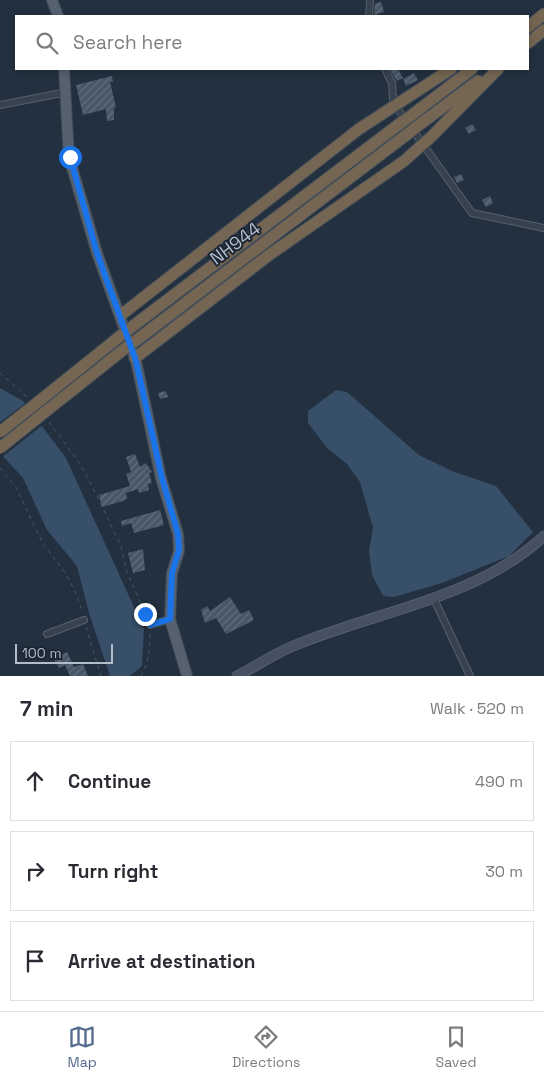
<!DOCTYPE html>
<html lang="en">
<head>
<meta charset="utf-8">
<style>
  :root { --surface:#fff; --page:#f7f7f7; --text:#2b2b33; --muted:#7c7c81; --line:#e1e1e2; --accent:#546b8e }
  body { margin:0; font-family:"Space Grotesk",sans-serif; background:var(--page); color:var(--text) }
  .scale { position:absolute; left:15px; bottom:12px; width:98px; box-sizing:border-box; padding-left:5px; border:2px solid #b3bdca; border-top:0; font-size:14px; line-height:18px; white-space:nowrap; color:#b3bdca; -webkit-text-stroke:4px #1c2733; paint-order:stroke }
  .stop { position:absolute; width:15px; height:15px; margin:-11px; border:4px solid #1a73e8; border-radius:50%; background:#fff }
  .stop.end { background:#1a73e8; border-color:#fff; box-shadow:0 1px 5px #0008 }
  .list { margin:0; padding:0; list-style:none }
  h2 { display:flex; justify-content:space-between; align-items:center; height:65px; margin:0; padding:0 20px; font-size:21px }
  h2 small { font-size:16px; font-weight:400; color:var(--muted) }
  .list li { display:grid; grid-template-columns:32px 1fr auto; gap:15px; align-items:center; box-sizing:border-box; height:80px; margin:0 10px 10px; padding:0 10px; border:1px solid var(--line); border-radius:0px }
  .list b { display:block; font-size:19px; white-space:nowrap }
  .list em { font-size:16px; font-style:normal; color:var(--muted) }
  .icon { flex:none; width:28px; height:28px; fill:none; stroke:currentColor; stroke-width:2; stroke-linecap:round; stroke-linejoin:round }
  .map { position:relative; flex:none; width:544px; height:676px; overflow:hidden }
  .search { position:absolute; background:var(--surface); box-shadow:0 2px 8px #0003; left:15px; right:15px; top:15px; height:55px; display:flex; align-items:center; gap:12px; box-sizing:border-box; padding:0 18px; border-radius:0px; color:var(--muted); font-size:19px }
  .sheet { height:335px; background:var(--surface) }
  nav { display:flex; justify-content:space-around; align-items:center; box-sizing:border-box; height:70px; border-top:1px solid var(--line); background:var(--surface); font-size:14px; color:var(--muted) }
  nav a { display:grid; justify-items:center; gap:2px }
  nav .on { color:var(--accent) }
  .map>svg:first-child { display:block }
  .water { fill:#374f69 }
  .pier { fill:#23303f }
  .building { fill:url(#building-hatch) }
  .lines { fill:none; stroke-linecap:round; stroke-linejoin:round }
  .street-casing { stroke:#55606c; stroke-width:8 }
  .secondary-casing { stroke:#55606c; stroke-width:11 }
  .primary-casing { stroke:#404b57; stroke-width:12 }
  .highway-casing { stroke:#424d59; stroke-width:13 }
  .path { stroke:#435b5d; stroke-width:1; stroke-dasharray:4 4; stroke-linecap:butt }
  .street { stroke:#37424e; stroke-width:6 }
  .secondary { stroke:#455162; stroke-width:9 }
  .primary { stroke:#55616f; stroke-width:10 }
  .highway { stroke:#756653; stroke-width:11 }
  .highway-bridge-casing { stroke:#424d59; stroke-width:13; stroke-linecap:butt }
  .highway-bridge { stroke:#756653; stroke-width:11 }
  .route { stroke:#1a73e8; stroke-width:6 }
  .labels { text-anchor:middle; dominant-baseline:central; stroke-width:4; stroke-linejoin:round; paint-order:stroke }
  .street-label { font-size:18px; fill:#b3bdca; stroke:#1c2733 }
</style>
</head>
<body>
<div class="map">
<svg width="544" height="676" viewBox="0 0 544 676">
  <defs>
    <pattern id="building-hatch" width="6" height="6" patternUnits="userSpaceOnUse" patternTransform="scale(1.25)"><rect width="6" height="6" fill="#485768"/><path d="M-1 1l2-2M0 6l6-6M5 7l2-2" fill="none" stroke="#606d7c"/></pattern>
  </defs>
  <rect width="100%" height="100%" fill="#23303f"/>
  <path class="water" d="M0,388L23,401L66,458L144,629L142,666L130,676H110L89,613L77,566L47,530L23,478L0,453Z
    M336,390L347,392L419,455L452,471L496,486L533,532L509,556L442,583L394,597L383,596L372,575L369,551L373,528L360,482L347,464L328,449L308,423V411Z"/>
  <path class="pier" d="M27,402L44,424L1,458L0,422Z"/>
  <path class="building" d="M381,2L384,12L374,15L375,4Z
    M390,69H398L403,78L397,81Z
    M414,73L418,80L406,86L403,79Z
    M112,76L113,82H110L116,107L114,108V120L107,121L106,109L83,115L76,85Z
    M472,124L476,130L469,134L465,128Z
    M461,174L464,180L457,183L454,177Z
    M490,196L493,203L486,207L482,200Z
    M166,391L168,397L160,399L158,393Z
    M135,454L140,467L146,463L152,472L149,473L152,483L148,484L149,490L139,493L138,489L126,493L127,498L123,501L102,507L99,495L130,486L126,474L131,472L126,457Z
    M160,510L164,525L134,533L131,523L122,526L121,521Z
    M143,549L145,570L133,573L128,553Z
    M230,597L241,614L249,610L254,620L226,634L216,618L205,623L201,610L207,606L210,611Z
    M67,652L74,667L83,664L88,676H70L65,665L59,668L54,659Z"/>
  <g class="lines">
    <defs>
      <path id="street" d="M369,16L370,0
        M385,69L392,83L393,99L397,108L472,213L544,228
        M0,105L67,92
        M433,597L470,676
        M150,625L170,619
        M47,634L84,620"/>
      <path id="secondary" d="M237,676C255,667 272,655 291,647C375,611 475,600 544,536"/>
      <path id="primary" d="M52,0L58,16
        M64,69L69,157L97,253L136,361L161,478L178,534L179,551L172,573L170,619L187,676"/>
      <path id="highway" d="M528,27L544,14
        M528,43L544,30
        M408,118L472,69
        M415,128L478,81
        M121,315L359,129L451,69
        M133,326L402,122
        M138,339L410,132
        M135,358L269,255L404,161L432,136L498,69
        M38,402L119,337
        M45,412L123,350"/>
    </defs>
    <use href="#street" class="street-casing"/>
    <use href="#secondary" class="secondary-casing"/>
    <use href="#primary" class="primary-casing"/>
    <use href="#highway" class="highway-casing"/>
    <path class="path" d="M0,373L28,398
      M49,422L80,464L96,494L121,546L127,572L148,620
      M0,468L16,487L43,544L64,571L74,589L83,613
      M86,627L101,676
      M141,676C149,662 150,647 150,631"/>
    <use href="#street" class="street"/>
    <use href="#secondary" class="secondary"/>
    <use href="#primary" class="primary"/>
    <use href="#highway" class="highway"/>
    <defs>
      <path id="highway-bridge" d="M402,122L408,118
        M410,132L415,128
        M119,337L133,326
        M123,350L138,339
        M0,432L38,402
        M0,448L45,412"/>
    </defs>
    <use href="#highway-bridge" class="highway-bridge-casing"/>
    <use href="#highway-bridge" class="highway-bridge"/>
  </g>
  <g class="lines">
    <path class="route" d="M70,157L97,253L136,361L162,478L178,534L179,550L172,573L170,619L150,625L145,614"/>
  </g>
  <g class="labels">
    <g class="street-label">
      <text transform="translate(235 243) rotate(-37)">NH944</text>
    </g>
  </g>
</svg>
<div class="scale">100 m</div>
<div class="stop" style="left:70px;top:157px"></div>
<div class="stop end" style="left:145px;top:614px"></div>
<div class="search"><svg class="icon" aria-label="search" viewBox="0 0 24 24"><circle cx="10" cy="10" r="6"/><path d="M15 15l6 6"/></svg>Search here</div>
</div>
<section class="sheet">
<h2>7 min<small>Walk · 520 m</small></h2>
<ul class="list">
<li><svg class="icon" aria-label="ahead" viewBox="0 0 24 24"><path d="M12 20V5M6 11l6-6 6 6"/></svg><div><b>Continue</b></div><em>490 m</em></li>
<li><svg class="icon" aria-label="right" viewBox="0 0 24 24"><path d="M7 20v-9h11M14 6l5 5-5 5"/></svg><div><b>Turn right</b></div><em>30 m</em></li>
<li><svg class="icon" aria-label="arrive" viewBox="0 0 24 24"><path d="M6 21V4h12l-3 4 3 4H6"/></svg><div><b>Arrive at destination</b></div></li>
</ul>
</section>
<nav>
<a class="on"><svg class="icon" aria-label="map" viewBox="0 0 24 24"><path d="M3 6l6-2 6 2 6-2v14l-6 2-6-2-6 2zM9 4v14M15 6v14"/></svg>Map</a>
<a><svg class="icon" aria-label="directions" viewBox="0 0 24 24"><path d="M12 3l9 9-9 9-9-9zM9 14v-3h6M13 9l2 2-2 2"/></svg>Directions</a>
<a><svg class="icon" aria-label="saved" viewBox="0 0 24 24"><path d="M7 4h10v16l-5-4-5 4z"/></svg>Saved</a>
</nav>
</body>
</html>
